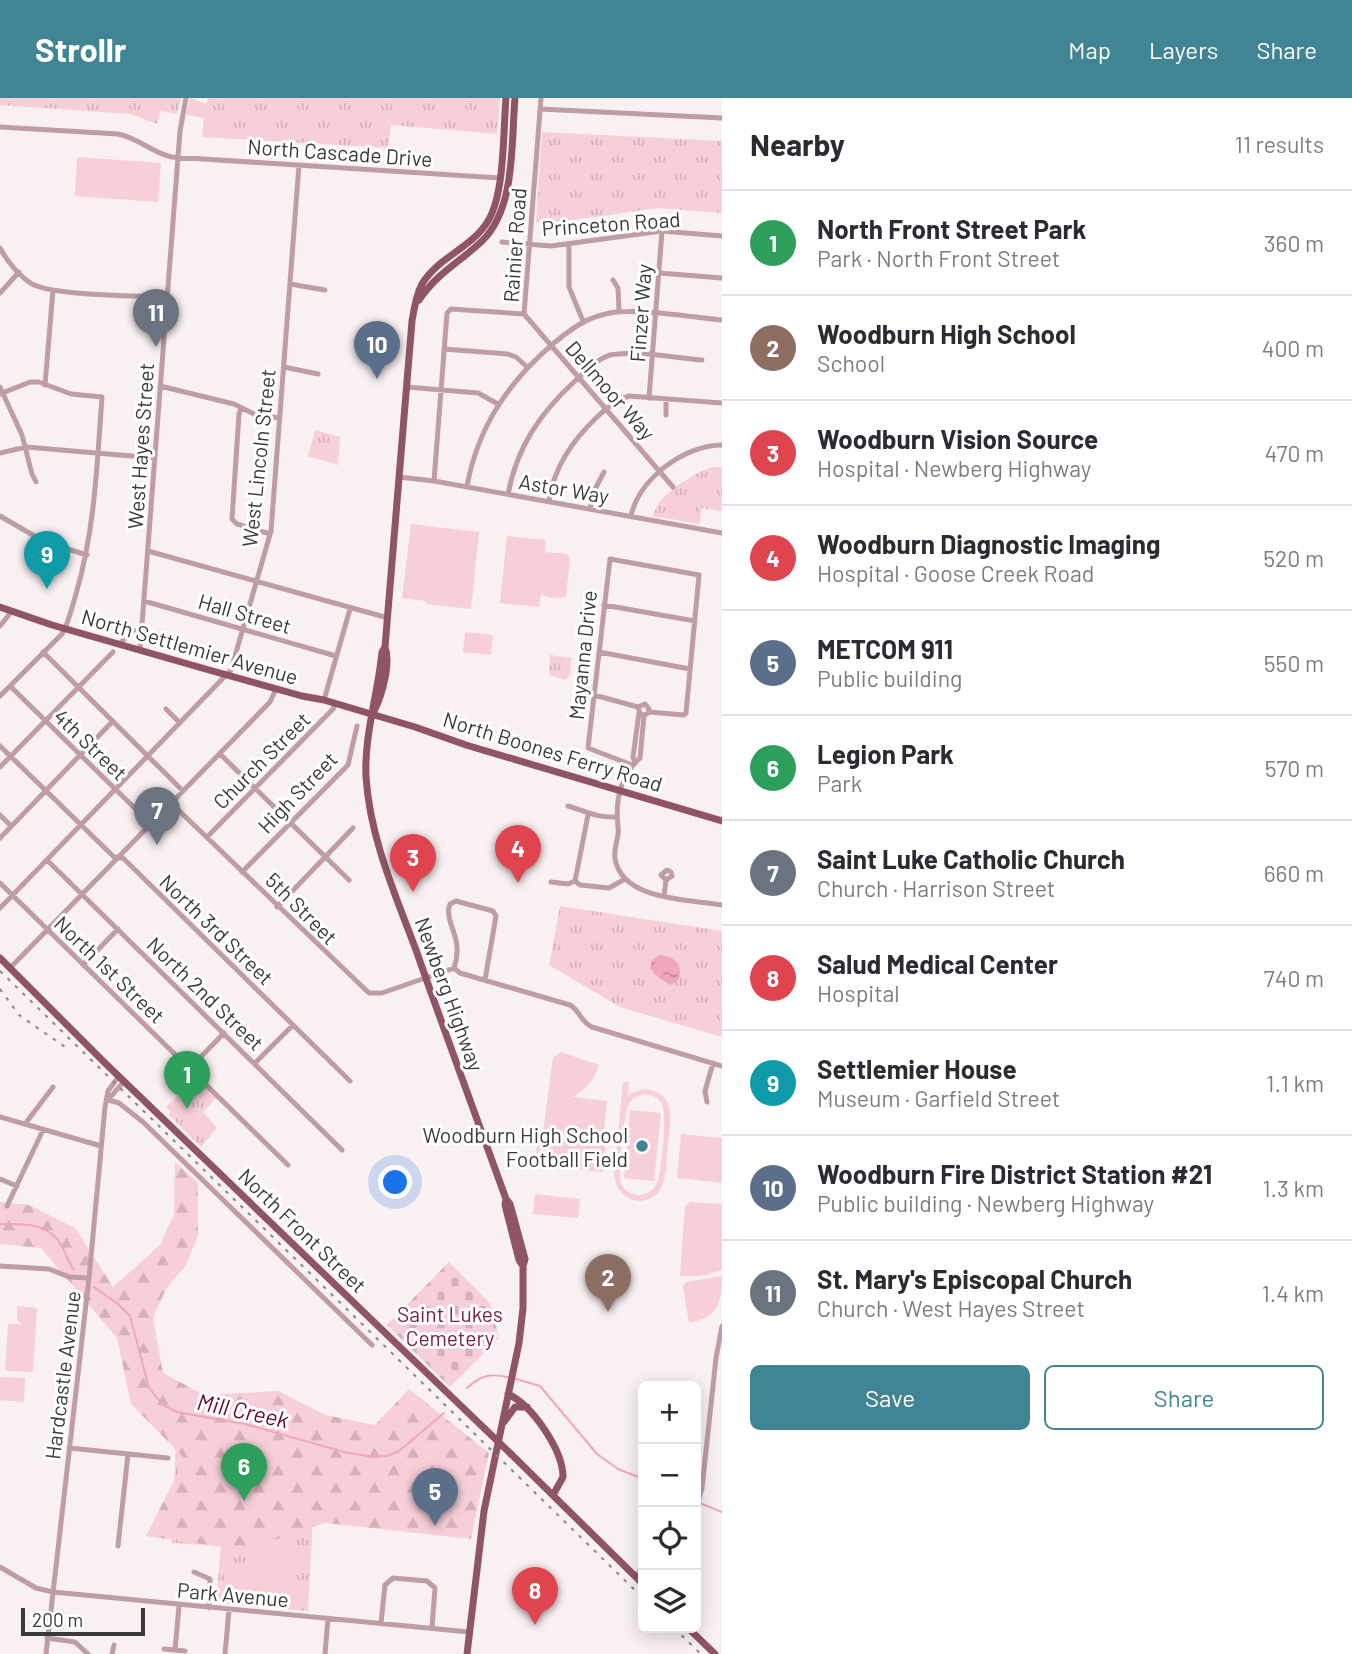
<!DOCTYPE html>
<html lang="en">
<head>
<meta charset="utf-8">
<style>
  :root { --surface:#fff; --page:#f2f2f3; --text:#2b2b33; --muted:#7c7c81; --line:#e1e1e2; --accent:#418594 }
  body { margin:0; font-family:Barlow,sans-serif; background:var(--page); color:var(--text) }
  .controls { position:absolute; right:21px; bottom:21px; display:grid; overflow:hidden; border-radius:10px; box-shadow:0 4px 18px #0003 }
  .controls button { width:63px; height:63px; display:grid; place-items:center; padding:0; border:0; border-bottom:2px solid var(--line); background:var(--surface); color:var(--text); font:35px sans-serif }
  .scale { position:absolute; left:21px; bottom:18px; width:124px; box-sizing:border-box; padding-left:7px; border:4px solid #3c393a; border-top:0; font-size:19px; line-height:24px; white-space:nowrap; color:#3c393a; -webkit-text-stroke:5px #fff; paint-order:stroke }
  .you { position:absolute; left:396px; top:1085px; width:24px; height:24px; margin:-18px; border:5px solid #fff; border-radius:50%; background:#1a73e8; box-shadow:0 0 0 10px #1a73e833 }
  .badge { display:grid; place-items:center; width:46px; height:46px; border-radius:50%; background:var(--accent); color:#fff; font-size:23px; font-weight:700 }
  .pin { position:absolute; translate:-50% -58px; filter:drop-shadow(0 2px 4px #0008) }
  .pin::after { content:''; position:absolute; top:37px; width:24px; height:21px; background:inherit; clip-path:polygon(0 0,100% 0,50% 100%) }
  .list { margin:0; padding:0; list-style:none }
  h2 { display:flex; justify-content:space-between; align-items:center; height:91px; margin:0; padding:0 28px; font-size:30px }
  h2 small { font-size:23px; font-weight:400; color:var(--muted) }
  .list li { display:grid; grid-template-columns:46px 1fr auto; gap:21px; align-items:center; box-sizing:border-box; height:105px; padding:0 28px; border-top:2px solid var(--line) }
  .list b { display:block; font-size:26px; white-space:nowrap }
  .list p { margin:0; font-size:23px; white-space:nowrap; color:var(--muted) }
  .list em { font-size:23px; font-style:normal; color:var(--muted) }
  .actions { display:flex; gap:14px; padding:21px 28px }
  .actions a { flex:1; padding:16px 0; border:2px solid var(--accent); border-radius:10px; text-align:center; font-size:24px; color:var(--accent) }
  .actions .main { background:var(--accent); color:#fff }
  .icon { flex:none; width:38px; height:38px; fill:none; stroke:currentColor; stroke-width:2; stroke-linecap:round; stroke-linejoin:round }
  .map { position:relative; flex:none; width:722px; height:1556px; overflow:hidden }
  header { display:flex; align-items:center; gap:42px; box-sizing:border-box; height:98px; padding:0 35px; background:var(--accent); color:#fff }
  header strong { font-size:33px }
  nav { display:flex; gap:38px; margin-inline-start:auto; font-size:24px }
  main { display:flex }
  aside { flex:1; background:var(--surface) }
  .map>svg:first-child { display:block }
  .grass { fill:url(#grass-tufts) }
  .forest { fill:url(#forest-firs) }
  .cemetery { fill:url(#cemetery-stones) }
  .pitch { fill:#f7cfd8; fill-rule:evenodd }
  .water { fill:url(#water-ripples) }
  .lines { fill:none; stroke-linecap:round; stroke-linejoin:round }
  .stream { stroke:#f2a6b9; stroke-width:2 }
  .minor { stroke:#bf9da5; stroke-width:5 }
  .major { stroke:#8f5565; stroke-width:7 }
  .rail { stroke:#8a8486; stroke-width:2; stroke-dasharray:3.5 7; stroke-linecap:butt }
  .major-bridge { stroke:#8f5565; stroke-width:7 }
  .poi-dot { fill:#418594; stroke:#fff; stroke-width:2.5 }
  .labels { text-anchor:middle; dominant-baseline:central; stroke-width:6; stroke-linejoin:round; paint-order:stroke }
  .street-label { font-size:21px; fill:#3c393a; stroke:#fff }
  .poi-label { font-size:21px; fill:#3c393a; stroke:#fff; text-anchor:end }
  .park-label { font-size:21px; fill:#761f3f; stroke:#fff }
  .water-label { font-size:23px; font-style:italic; fill:#650c30; stroke:#fff }
</style>
</head>
<body>
<header>
<strong>Strollr</strong>
<nav><a>Map</a><a>Layers</a><a>Share</a></nav>
</header>
<main>
<div class="map">
<svg width="722" height="1556" viewBox="0 0 722 1556">
  <defs>
    <pattern id="grass-tufts" width="24" height="20" patternUnits="userSpaceOnUse" patternTransform="scale(1.75)"><rect width="24" height="20" fill="#f7cfd8"/><path d="M3 7l-1-3M5 7V3M7 7l1-3M15 17l-1-3M17 17v-4M19 17l1-3" fill="none" stroke="#d5b2ba"/></pattern>
    <pattern id="forest-firs" width="22" height="20" patternUnits="userSpaceOnUse" patternTransform="scale(1.75)"><rect width="22" height="20" fill="#f7cfd8"/><path d="M5 1l3.5 6h-7zM16 11l3.5 6h-7z" fill="#d5b2ba"/></pattern>
    <pattern id="cemetery-stones" width="16" height="16" patternUnits="userSpaceOnUse" patternTransform="scale(1.75)"><rect width="16" height="16" fill="#f7cfd8"/><path d="M2 7V4a2 2 0 0 1 4 0v3zM10 15v-3a2 2 0 0 1 4 0v3z" fill="#d5b2ba"/></pattern>
    <pattern id="water-ripples" width="26" height="14" patternUnits="userSpaceOnUse" patternTransform="scale(1.75)"><rect width="26" height="14" fill="#f2a6b9"/><path d="M2 4q2-2 4 0t4 0M15 11q2-2 4 0t4 0" fill="none" stroke="#c58897"/></pattern>
  </defs>
  <rect width="100%" height="100%" fill="#f9f0f2"/>
  <path class="grass" d="M0,0H181L177,16L161,13L157,26L131,16L0,7Z
    M190,0L206,6L209,0H500L497,36L391,27L388,50L202,39L204,20L186,17Z
    M542,34L722,43V115L657,110L559,124H536Z
    M315,332L340,339L338,367L308,358Z
    M711,369H722V413L701,410L700,426L653,418C658,396 692,377 711,369Z
    M550,557L571,560L570,576L566,582L549,577Z
    M560,808L722,833V939L620,909L549,867Z
    M190,975L216,1000L203,1014L217,1030L201,1049L169,1017L170,1013L166,1009L180,996Z
    M176,1338L316,1362L308,1513L216,1505L221,1448L172,1445Z"/>
  <path class="forest" d="M175,1064L198,1085V1138L186,1167L166,1191L153,1220L163,1275L204,1297L278,1293L326,1317L375,1327L409,1291L489,1355L471,1441L325,1425L245,1452L146,1438L185,1361L131,1306L117,1240L41,1150L0,1146V1104L29,1107L75,1130L113,1189L160,1147L174,1117Z"/>
  <path class="cemetery" d="M449,1164L490,1205L499,1240L450,1289L387,1227Z"/>
  <path class="pitch" d="M77,59L161,65L158,104L75,98Z
    M411,426L479,434L471,511L426,506V503L402,500Z
    M507,438L546,442L545,454L567,456L570,460L566,499L554,500L541,497L539,509L500,505Z
    M465,534L493,537L491,557L463,554Z
    M561,954L599,967C594,982 587,992 572,999L607,1003L603,1041L543,1035L553,960Z
    M623,984H629L628,997C637,992 645,989 654,993C678,1001 669,1033 667,1052C666,1064 667,1079 661,1090C656,1100 643,1105 633,1102C621,1098 616,1088 614,1077ZM644,996C652,997 658,999 662,1006C667,1016 662,1077 656,1087C652,1095 641,1099 633,1096C627,1094 623,1090 621,1085C617,1074 624,1013 630,1004C634,999 638,998 644,996Z
    M630,1012L661,1015L654,1083L624,1080Z
    M681,1036L722,1040V1085L677,1080Z
    M538,1037L606,1044L603,1074L535,1067Z
    M535,1096L580,1101L578,1120L533,1116Z
    M690,1104L722,1106V1172L702,1178H680L685,1108Z
    M722,1178C722,1205 719,1219 689,1225L683,1188L686,1184Z
    M17,1208L37,1210L33,1274L5,1273L8,1226H21L17,1220Z
    M0,1279L25,1280L24,1304L0,1302Z
    M258,1444L296,1447L291,1503L254,1500Z"/>
  <path class="water" d="M659,857C671,858 681,863 680,877L678,883L670,887L654,876L650,870L652,862Z"/>
  <g class="lines">
    <path class="stream" d="M0,1126C21,1126 43,1124 58,1142C65,1151 67,1163 74,1172
      M94,1189L118,1206L130,1218L149,1290L163,1307L177,1314L245,1326L344,1354L368,1358H387L399,1353L444,1315
      M513,1280L540,1288L597,1356L618,1371L643,1381
      M467,1290C480,1278 490,1275 507,1279
      M700,1405L722,1414"/>
    <path class="minor" d="M540,11L722,20
      M0,29L118,36C139,40 152,55 172,59L500,80
      M502,144L551,148L662,133L722,138
      M569,146V189L583,223
      M0,150C7,163 19,178 32,186C56,198 137,198 167,199
      M659,175L722,180
      M613,182L618,190L619,214
      M290,186L325,192
      M0,195L19,174
      M524,216L673,389
      M524,216L541,0
      M444,251L508,256L516,259L527,269
      M284,269L318,276
      M45,287L53,192
      M160,288L234,306L256,317L280,320
      M0,289L22,337L32,376L36,384
      M407,289L478,295L498,306
      M0,296L30,284H39L71,296L102,299C97,366 95,431 76,496C72,509 69,524 62,536L0,598
      M649,300L662,133
      M241,310L239,316L232,421L237,426L270,436
      M666,317V301
      M0,355L26,349L155,360
      M399,379L434,383L722,435
      M434,383L447,215L451,211L524,216
      M467,388C478,329 508,284 554,245C571,231 587,219 610,215C639,210 690,219 722,222
      M508,396C517,349 540,315 575,283C585,274 597,261 610,257C631,252 678,260 702,262
      M549,403C554,369 572,343 597,319C607,310 616,302 629,298L722,305
      M590,411L594,393L604,374
      M0,418L45,444L87,457
      M631,418C639,381 684,347 722,347
      M148,453L388,520
      M144,503L336,558
      M604,507L695,523
      M0,528L12,513
      M119,546L133,533L142,532
      M140,552L180,33L186,0
      M43,554L183,693
      M599,554L690,571
      M10,588L151,726
      M594,597L638,609L645,606L649,611L648,615L645,617L640,616L638,609
      M324,602L350,511
      M166,611L180,625
      M644,618L640,660C620,678 615,702 618,729C620,739 613,749 615,761C623,803 688,801 722,807
      M0,648L114,759L123,760L350,983
      M220,656L349,782
      M635,665L633,659L639,615
      M632,667L588,650L610,461L699,477L686,615L684,617L649,614
      M0,669L113,554
      M171,705L369,895H382L454,870L460,875L570,907C580,913 581,924 592,929L722,968
      M568,708C585,713 597,720 616,719
      M0,717L11,728
      M207,739L333,611L335,606
      M0,740L113,623
      M47,762L342,1052
      M242,774L348,667L357,628
      M575,783L588,717
      M551,784L568,786L575,783L580,787L609,790L625,781
      M0,785L288,1067
      M664,798L666,782L672,778L671,774L667,772L661,777L666,782
      M277,809L353,730
      M0,810L231,572L271,433L299,67
      M83,867L118,831
      M10,870L270,604L276,591
      M454,870C465,839 443,825 450,806L456,803L493,813L496,818L485,882
      M255,965L293,927
      M190,970L224,935
      M108,1002L119,1005L143,1024L372,1247
      M108,1002L124,983
      M707,1004L705,993L713,965
      M0,1019L101,1048
      M25,1026L53,989
      M0,1081L17,1088
      M7,1108L43,1032
      M0,1168L49,1171L69,1179L89,1180
      M69,1350L168,1360
      M696,1411L702,1390L716,1260L722,1228
      M118,1448L128,1356
      M0,1469L36,1490L53,1494L469,1534
      M194,1474L210,1481L209,1510
      M635,1478L643,1470
      M381,1525L385,1487L393,1480L427,1483L435,1490L432,1529
      M47,1540L75,1544L88,1556
      M164,1551L185,1553
      M175,1552L179,1508
      M46,1556L89,1180L105,1009L108,993L119,978
      M112,1556L114,1547
      M225,1556L229,1512
      M325,1556L328,1520"/>
    <path class="major" d="M419,202C436,176 460,164 482,143C516,110 511,45 515,0
      M0,509L52,527L209,572L302,598L324,602L415,629L466,647L722,723
      M385,549L382,554C378,596 364,637 366,679C370,740 395,796 416,852C445,935 476,1018 506,1101L510,1106L525,1161L523,1168V1210L519,1245L484,1413L467,1556
      M374,613C382,598 391,565 385,549L412,223C414,211 416,197 422,186C438,159 472,150 488,123C505,95 503,34 506,0
      M0,860L106,966L485,1331
      M506,1101L505,1107L519,1162L523,1168
      M508,1296C532,1307 563,1352 563,1379L553,1397
      M504,1324L515,1309H527
      M511,1356L643,1486
      M688,1530L715,1556"/>
    <path class="rail" d="M0,873L643,1500
      M0,891L19,917L68,951
      M674,1530L701,1556"/>
    <path class="major-bridge" d="M485,1331L511,1356"/>
  </g>
  <circle class="poi-dot" cx="642" cy="1048" r="7"/>
  <g class="labels">
    <g class="street-label">
      <text transform="translate(340 54) rotate(4)">North Cascade Drive</text>
      <text transform="translate(611 125) rotate(-4)">Princeton Road</text>
      <text transform="translate(514 147) rotate(-86)">Rainier Road</text>
      <text transform="translate(640 215) rotate(-86)">Finzer Way</text>
      <text transform="translate(611 292) rotate(49)">Dellmoor Way</text>
      <text transform="translate(140 348) rotate(-86)">West Hayes Street</text>
      <text transform="translate(258 360) rotate(-84)">West Lincoln Street</text>
      <text transform="translate(564 390) rotate(10)">Astor Way</text>
      <text transform="translate(245 515) rotate(16)">Hall Street</text>
      <text transform="translate(190 548) rotate(16)">North Settlemier Avenue</text>
      <text transform="translate(582 557) rotate(-84)">Mayanna Drive</text>
      <text transform="translate(91 646) rotate(44)">4th Street</text>
      <text transform="translate(553 653) rotate(17)">North Boones Ferry Road</text>
      <text transform="translate(261 662) rotate(-45)">Church Street</text>
      <text transform="translate(297 694) rotate(-46)">High Street</text>
      <text transform="translate(302 810) rotate(45)">5th Street</text>
      <text transform="translate(217 831) rotate(44)">North 3rd Street</text>
      <text transform="translate(110 871) rotate(44)">North 1st Street</text>
      <text transform="translate(206 895) rotate(44)">North 2nd Street</text>
      <text transform="translate(450 896) rotate(70)">Newberg Highway</text>
      <text transform="translate(303 1132) rotate(44)">North Front Street</text>
      <text transform="translate(62 1277) rotate(-83)">Hardcastle Avenue</text>
      <text transform="translate(233 1496) rotate(5)">Park Avenue</text>
    </g>
    <g class="poi-label">
      <text x="628" y="1036">Woodburn High School<tspan x="628" dy="24">Football Field</tspan></text>
    </g>
    <g class="park-label">
      <text x="450" y="1215">Saint Lukes<tspan x="450" dy="24">Cemetery</tspan></text>
    </g>
    <g class="water-label">
      <text transform="translate(243 1312) rotate(12)">Mill Creek</text>
    </g>
  </g>
</svg>
<div class="controls">
<button>+</button>
<button>−</button>
<button><svg class="icon" aria-label="locate" viewBox="0 0 24 24"><circle cx="12" cy="12" r="6"/><path d="M12 2v4M12 18v4M2 12h4M18 12h4"/></svg></button>
<button><svg class="icon" aria-label="layers" viewBox="0 0 24 24"><path d="M12 4l9 5-9 5-9-5zM3 14l9 5 9-5"/></svg></button>
</div>
<div class="scale">200 m</div>
<div class="you"></div>
<div class="pin badge" style="left:187px;top:1011px;background:#2e9e5b">1</div>
<div class="pin badge" style="left:608px;top:1214px;background:#8d6e63">2</div>
<div class="pin badge" style="left:413px;top:794px;background:#e0444e">3</div>
<div class="pin badge" style="left:518px;top:785px;background:#e0444e">4</div>
<div class="pin badge" style="left:435px;top:1428px;background:#5c6f8a">5</div>
<div class="pin badge" style="left:244px;top:1403px;background:#2e9e5b">6</div>
<div class="pin badge" style="left:157px;top:747px;background:#6b7280">7</div>
<div class="pin badge" style="left:535px;top:1527px;background:#e0444e">8</div>
<div class="pin badge" style="left:47px;top:491px;background:#0f9aa8">9</div>
<div class="pin badge" style="left:377px;top:281px;background:#5c6f8a">10</div>
<div class="pin badge" style="left:156px;top:249px;background:#6b7280">11</div>
</div>
<aside>
<h2>Nearby<small>11 results</small></h2>
<ul class="list">
<li><span class="badge" style="background:#2e9e5b">1</span><div><b>North Front Street Park</b><p>Park · North Front Street</p></div><em>360 m</em></li>
<li><span class="badge" style="background:#8d6e63">2</span><div><b>Woodburn High School</b><p>School</p></div><em>400 m</em></li>
<li><span class="badge" style="background:#e0444e">3</span><div><b>Woodburn Vision Source</b><p>Hospital · Newberg Highway</p></div><em>470 m</em></li>
<li><span class="badge" style="background:#e0444e">4</span><div><b>Woodburn Diagnostic Imaging</b><p>Hospital · Goose Creek Road</p></div><em>520 m</em></li>
<li><span class="badge" style="background:#5c6f8a">5</span><div><b>METCOM 911</b><p>Public building</p></div><em>550 m</em></li>
<li><span class="badge" style="background:#2e9e5b">6</span><div><b>Legion Park</b><p>Park</p></div><em>570 m</em></li>
<li><span class="badge" style="background:#6b7280">7</span><div><b>Saint Luke Catholic Church</b><p>Church · Harrison Street</p></div><em>660 m</em></li>
<li><span class="badge" style="background:#e0444e">8</span><div><b>Salud Medical Center</b><p>Hospital</p></div><em>740 m</em></li>
<li><span class="badge" style="background:#0f9aa8">9</span><div><b>Settlemier House</b><p>Museum · Garfield Street</p></div><em>1.1 km</em></li>
<li><span class="badge" style="background:#5c6f8a">10</span><div><b>Woodburn Fire District Station #21</b><p>Public building · Newberg Highway</p></div><em>1.3 km</em></li>
<li><span class="badge" style="background:#6b7280">11</span><div><b>St. Mary's Episcopal Church</b><p>Church · West Hayes Street</p></div><em>1.4 km</em></li>
</ul>
<div class="actions"><a class="main">Save</a><a>Share</a></div>
</aside>
</main>
</body>
</html>
